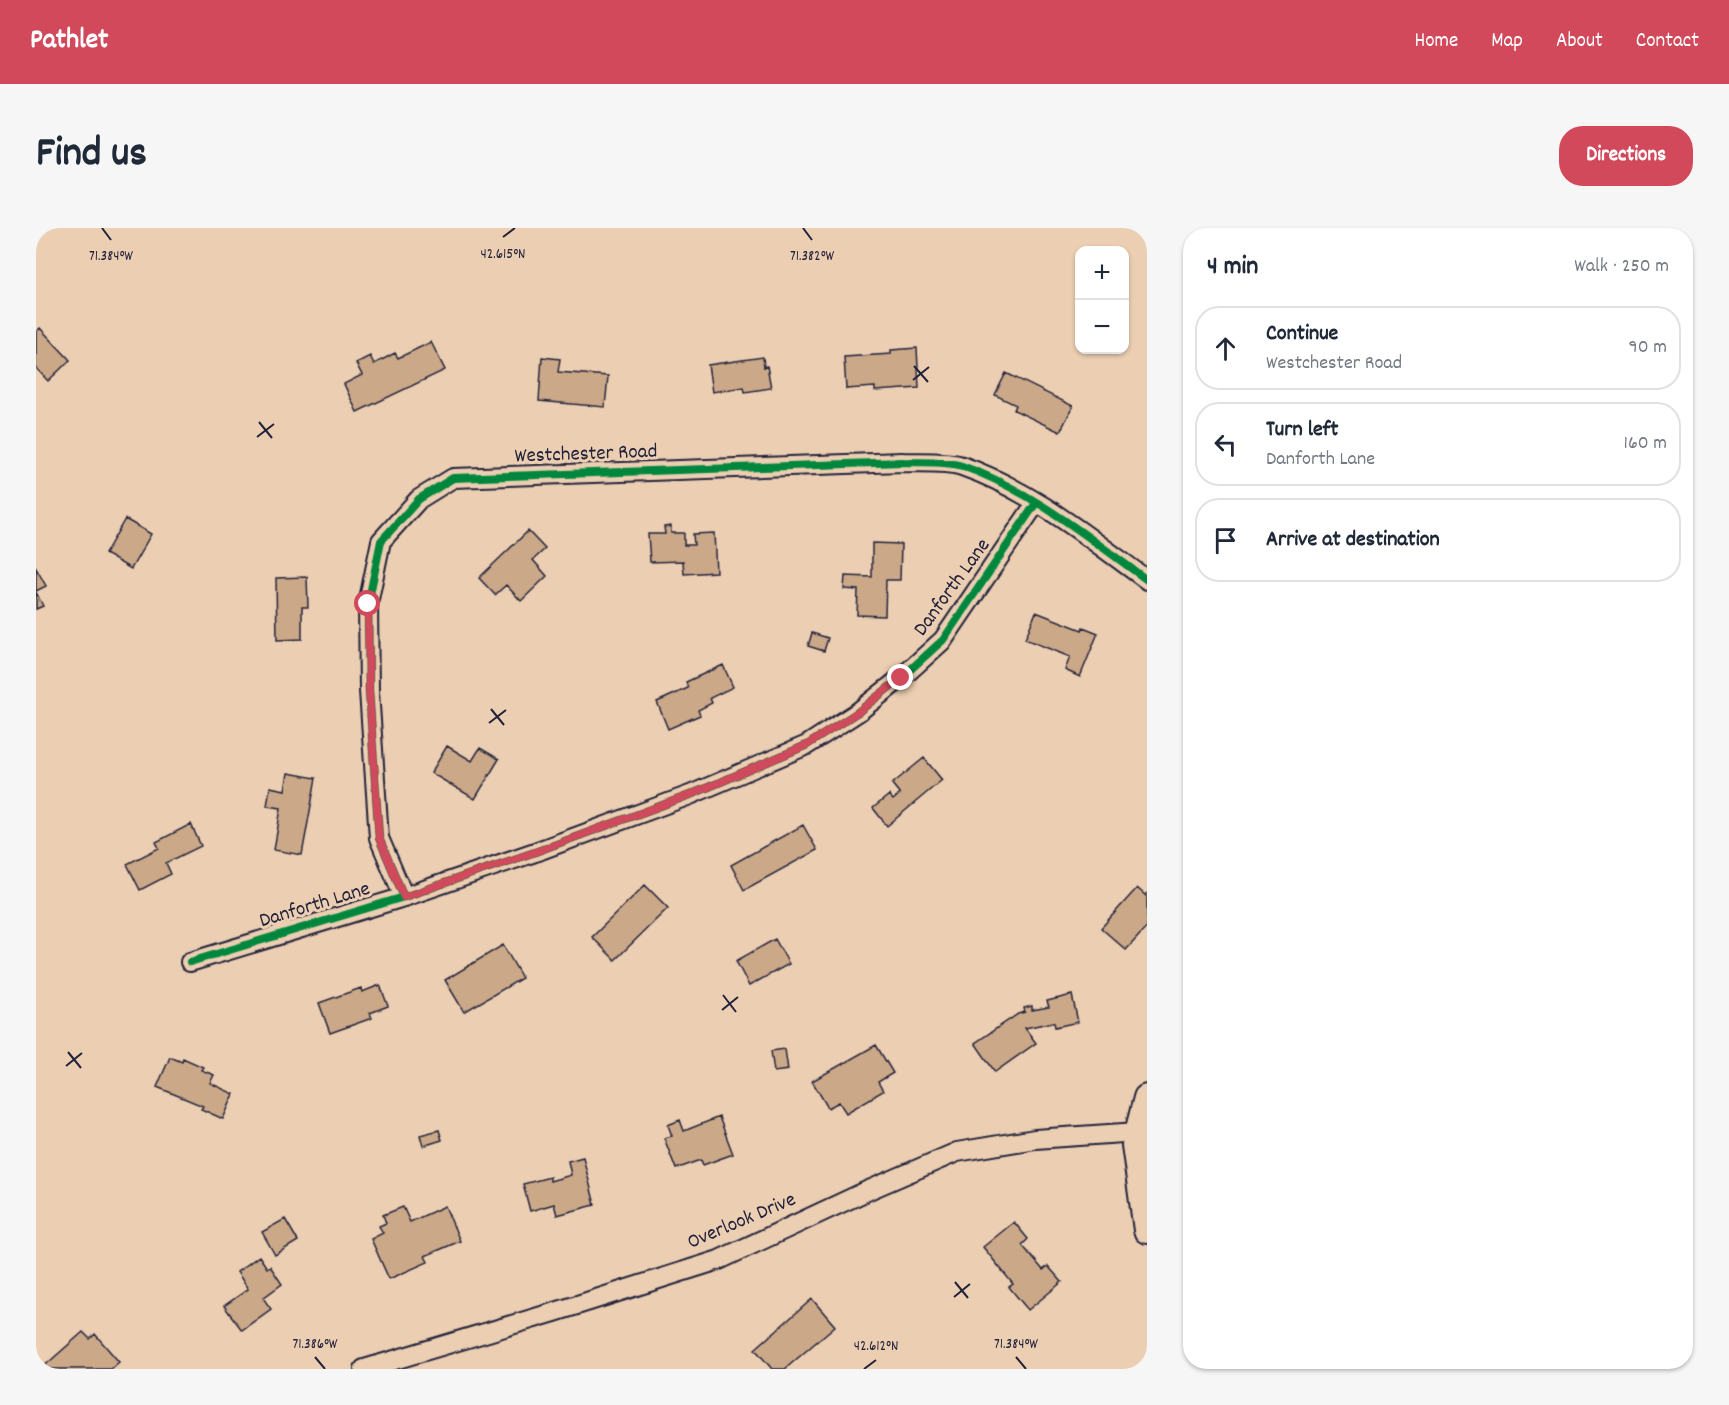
<!DOCTYPE html>
<html lang="en">
<head>
<meta charset="utf-8">
<style>
  :root { --surface:#fff; --page:#f6f6f7; --text:#1f2937; --muted:#747a83; --line:#e0e1e3; --accent:#d1495b }
  body { margin:0; font-family:Dekko,sans-serif; background:var(--page); color:var(--text) }
  .controls { position:absolute; right:18px; top:18px; display:grid; overflow:hidden; border-radius:12px; box-shadow:0 2px 4px #0004 }
  .controls button { width:54px; height:54px; display:grid; place-items:center; padding:0; border:0; border-bottom:2px solid var(--line); background:var(--surface); color:var(--text); font:30px sans-serif }
  .stop { position:absolute; width:18px; height:18px; margin:-14px; border:4px solid #d1495b; border-radius:50%; background:#fff }
  .stop.end { background:#d1495b; border-color:#fff; box-shadow:0 2px 6px #0008 }
  .list { margin:0; padding:0; list-style:none }
  h2 { display:flex; justify-content:space-between; align-items:center; height:78px; margin:0; padding:0 24px; font-size:26px }
  h2 small { font-size:20px; font-weight:400; color:var(--muted) }
  .list li { display:grid; grid-template-columns:39px 1fr auto; gap:18px; align-items:center; box-sizing:border-box; height:84px; margin:0 12px 12px; padding:0 12px; border:2px solid var(--line); border-radius:24px }
  .list b { display:block; font-size:22px; white-space:nowrap }
  .list p { margin:0; font-size:20px; white-space:nowrap; color:var(--muted) }
  .list em { font-size:20px; font-style:normal; color:var(--muted) }
  .icon { flex:none; width:33px; height:33px; fill:none; stroke:currentColor; stroke-width:2; stroke-linecap:round; stroke-linejoin:round }
  .map { position:relative; flex:none; width:1111px; height:1141px; overflow:hidden; border-radius:24px }
  header { display:flex; align-items:center; gap:36px; box-sizing:border-box; height:84px; padding:0 30px; background:var(--accent); color:#fff }
  header strong { font-size:28px }
  nav { display:flex; gap:33px; margin-inline-start:auto; font-size:21px }
  .intro { display:flex; align-items:center; justify-content:space-between; box-sizing:border-box; height:144px; padding:0 36px }
  h1 { margin:0; font-size:42px }
  .button { padding:15px 27px; border-radius:24px; background:var(--accent); color:#fff; font-size:21px; font-weight:700 }
  main { display:flex; gap:36px; padding:0 36px }
  aside { flex:1; background:var(--surface); border-radius:24px; box-shadow:0 2px 4px #0004 }
  .map>svg:first-child { display:block }
  .building { fill:#cba888; stroke:#22223b; stroke-width:1.5 }
  .lines { fill:none; stroke-linecap:round; stroke-linejoin:round }
  .minor-casing { stroke:#22223b; stroke-width:22 }
  .secondary-casing { stroke:#22223b; stroke-width:30 }
  .minor { stroke:#eccfb2; stroke-width:18 }
  .secondary { stroke:#eccfb2; stroke-width:26 }
  .cycleway-casing { stroke:#eccfb2; stroke-width:11 }
  .cycleway { stroke:#00873e; stroke-width:8 }
  .route { stroke:#d1495b; stroke-width:8 }
  .ticks { fill:none; stroke:#22223b; stroke-width:2 }
  .labels { text-anchor:middle; dominant-baseline:central; stroke-width:6; stroke-linejoin:round; paint-order:stroke }
  .street-label { font-size:21px; fill:#22223b; stroke:#eccfb2 }
  .ticks-label { font-size:15px; text-anchor:middle; fill:#22223b; stroke:#eccfb2; stroke-width:6; stroke-linejoin:round; paint-order:stroke }
</style>
</head>
<body>
<header>
<strong>Pathlet</strong>
<nav><a>Home</a><a>Map</a><a>About</a><a>Contact</a></nav>
</header>
<div class="intro"><h1>Find us</h1><a class="button">Directions</a></div>
<main>
<div class="map">
<svg width="1111" height="1141" viewBox="0 0 1111 1141">
  <rect width="100%" height="100%" fill="#eccfb2"/>
  <filter id="ink" filterUnits="userSpaceOnUse"><feTurbulence type="fractalNoise" baseFrequency=".0167" numOctaves="2"/><feDisplacementMap in="SourceGraphic" scale="12" xChannelSelector="R" yChannelSelector="G"/><feConvolveMatrix kernelMatrix="1 2 1 2 8 2 1 2 1" color-interpolation-filters="sRGB"/></filter>
  <g filter="url(#ink)">
    <path class="building" d="M4,100L34,132L12,153L0,140V104Z
      M395,114L409,142L321,184L308,156L326,147L320,135L334,128L338,136L359,125L362,130Z
      M881,120L883,160L839,163V159L810,161L808,129L855,126V122Z
      M506,129L524,131L522,144L572,148L569,179L503,173Z
      M727,129L728,139L731,138L735,160L709,164L708,159L676,164L672,137Z
      M970,145L1037,178L1024,204L978,182L980,177L959,167Z
      M89,291L115,306L95,341L69,326Z
      M635,298V305H648V317H658L657,306L678,305L680,344L648,346L647,333L614,334L612,306H629L628,299Z
      M492,303L509,321L497,332L511,348L485,373L470,357L459,367L443,350Z
      M836,315L865,316L864,352H850L849,388L821,387L822,362L808,361L809,348L836,349Z
      M0,340L10,358L0,363Z
      M271,349L272,379H266V411L241,412L240,350Z
      M0,364L7,378L0,381Z
      M1000,384L1046,402L1047,399L1062,405L1044,449L1029,442L1034,429L989,411Z
      M776,405L792,410L788,423L772,418Z
      M687,437L697,459L674,470L676,475L662,482L664,487L632,501L621,474L652,460L650,454Z
      M411,518L436,533L444,520L463,531L439,571L395,545Z
      M888,530L906,552L851,598L837,580L853,567L857,572L864,566L856,556Z
      M252,545L280,550L266,627L238,622L245,580L231,578L234,559L249,562Z
      M155,596L165,618L130,635L135,646L104,662L91,636L123,620L120,614Z
      M767,597L781,622L708,662L695,637Z
      M609,657L632,680L579,732L556,709Z
      M1101,660L1109,667L1111,665V699L1090,722L1065,700Z
      M739,711L753,736L713,758L700,733Z
      M467,717L486,750L428,784L409,752Z
      M344,757L352,778L334,785L336,790L294,805L283,775L325,760L326,764Z
      M1036,767L1042,794L1019,799L1018,794L989,800L1000,815L959,844L939,815L982,786L989,784L988,780L996,778V782L1013,779L1011,773Z
      M840,817L857,845L842,854L847,863L810,885L803,874L792,880L776,853Z
      M749,821L752,842L738,844L735,823Z
      M134,829L146,834L147,830L167,839L165,842L178,847L174,855L198,866L187,891L165,881L167,878L121,859Z
      M683,889L697,926L667,937L665,932L640,941L628,910L636,908L632,897L644,892L648,903Z
      M403,902L406,912L387,918L384,907Z
      M547,929L559,977L521,987L518,976L494,983L487,956L514,949V953L535,947L532,933Z
      M409,978L424,1013L389,1028L392,1034L353,1051L335,1011L347,1005L343,998L350,995L347,987L367,979L374,994Z
      M249,991L262,1013L239,1027L226,1004Z
      M978,994L992,1011L986,1017L1007,1042L1012,1038L1026,1054L992,1082L973,1059L977,1056L947,1019Z
      M223,1028L231,1040L234,1038L246,1056L227,1070L235,1081L206,1102L188,1078L212,1061L201,1044Z
      M776,1071L799,1098L749,1141H736L719,1121Z
      M47,1104L54,1111L59,1106L83,1134L75,1141H5Z"/>
    <g class="lines">
      <defs>
        <path id="minor" d="M368,669L343,610L333,463L332,376L345,313L383,271L417,250L866,234C883,235 911,233 926,238C995,262 1053,310 1111,352
          M154,734L368,669L499,624L654,567L771,517L822,484L865,450L907,412L1000,275
          M328,1141L519,1084L683,1032L833,962L921,924L999,911L1102,904"/>
        <path id="secondary" d="M1111,870L1099,917L1111,1002"/>
      </defs>
      <use href="#minor" class="minor-casing"/>
      <use href="#secondary" class="secondary-casing"/>
      <use href="#minor" class="minor"/>
      <use href="#secondary" class="secondary"/>
      <defs>
        <path id="cycleway" d="M368,669L343,610L333,463L332,376L345,313L383,271L417,250L866,234C883,235 911,233 926,238C995,262 1053,310 1111,352
          M154,734L368,669L499,624L654,567L771,517L822,484L865,450L907,412L1000,275"/>
      </defs>
      <use href="#cycleway" class="cycleway-casing"/>
      <use href="#cycleway" class="cycleway"/>
    </g>
  </g>
  <g class="lines" filter="url(#ink)">
    <path class="route" d="M332,376L333,463L343,610L368,669L499,624L654,567L771,517L822,484L865,450"/>
  </g>
  <path class="ticks" d="M66,0L75,12M767,0L776,12M467,9L479,0M878,138L892,154M877,152L893,139M223,194L236,210M221,209L238,196M455,481L468,497M453,495L470,482M687,767L700,784M686,782L702,769M32,824L45,840M30,838L46,825M919,1054L932,1070M918,1069L934,1056M279,1129L289,1141M980,1129L990,1141M828,1141L840,1132"/>
  <g class="labels">
    <g class="street-label">
      <text transform="translate(550 227) rotate(-2)">Westchester Road</text>
      <text transform="translate(917 360) rotate(-54)">Danforth Lane</text>
      <text transform="translate(279 678) rotate(-17)">Danforth Lane</text>
      <text transform="translate(706 994) rotate(-23)">Overlook Drive</text>
    </g>
  </g>
  <g class="ticks-label">
    <text x="467" y="30">42.615°N</text>
    <text x="75" y="32">71.384°W</text>
    <text x="776" y="32">71.382°W</text>
    <text x="279" y="1120">71.386°W</text>
    <text x="980" y="1120">71.384°W</text>
    <text x="840" y="1122">42.612°N</text>
  </g>
</svg>
<div class="controls">
<button>+</button>
<button>−</button>
</div>
<div class="stop" style="left:332px;top:376px"></div>
<div class="stop end" style="left:865px;top:450px"></div>
</div>
<aside>
<h2>4 min<small>Walk · 250 m</small></h2>
<ul class="list">
<li><svg class="icon" aria-label="ahead" viewBox="0 0 24 24"><path d="M12 20V5M6 11l6-6 6 6"/></svg><div><b>Continue</b><p>Westchester Road</p></div><em>90 m</em></li>
<li><svg class="icon" aria-label="left" viewBox="0 0 24 24"><path d="M17 20v-9H6M10 6l-5 5 5 5"/></svg><div><b>Turn left</b><p>Danforth Lane</p></div><em>160 m</em></li>
<li><svg class="icon" aria-label="arrive" viewBox="0 0 24 24"><path d="M6 21V4h12l-3 4 3 4H6"/></svg><div><b>Arrive at destination</b></div></li>
</ul>
</aside>
</main>
</body>
</html>
